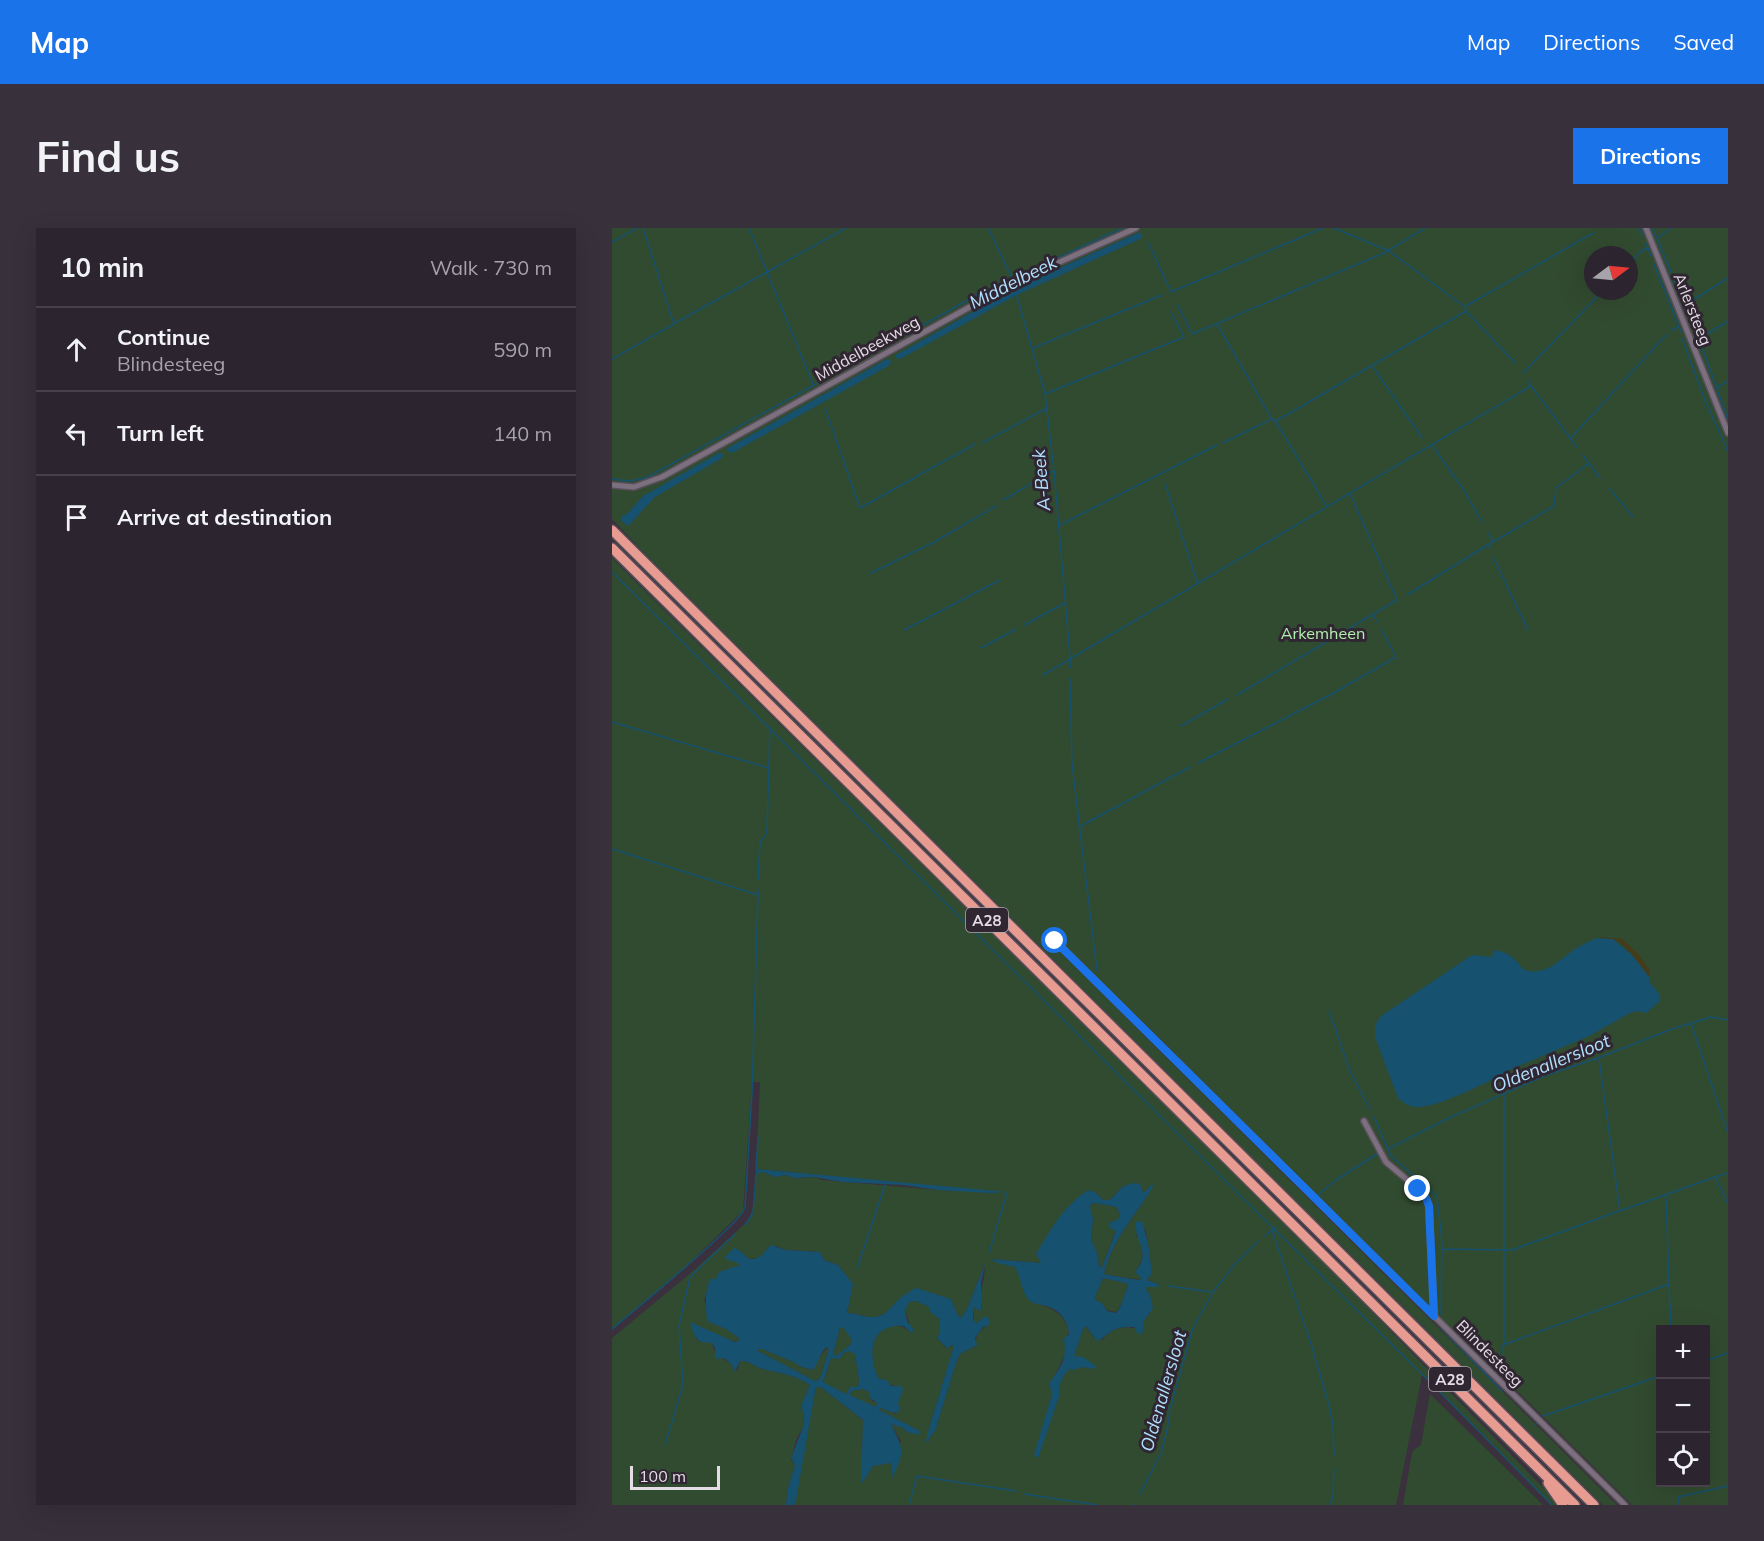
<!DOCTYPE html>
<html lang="en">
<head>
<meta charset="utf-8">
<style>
  :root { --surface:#2c242e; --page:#38303a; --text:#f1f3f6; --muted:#a6a4aa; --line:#48414a; --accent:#1a73e8 }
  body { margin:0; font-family:Mulish,sans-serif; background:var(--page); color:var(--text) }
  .controls { position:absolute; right:18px; bottom:18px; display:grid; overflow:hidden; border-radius:0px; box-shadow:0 6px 24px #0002 }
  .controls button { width:54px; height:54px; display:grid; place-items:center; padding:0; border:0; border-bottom:2px solid var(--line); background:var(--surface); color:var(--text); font:30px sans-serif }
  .compass { position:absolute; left:972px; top:18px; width:54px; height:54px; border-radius:50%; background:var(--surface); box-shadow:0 6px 24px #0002; rotate:74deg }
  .scale { position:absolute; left:18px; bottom:15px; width:90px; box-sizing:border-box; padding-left:6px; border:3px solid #e4dde6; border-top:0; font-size:16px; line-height:21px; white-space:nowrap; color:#e4dde6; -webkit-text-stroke:4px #302632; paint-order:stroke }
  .stop { position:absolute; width:18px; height:18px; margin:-14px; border:4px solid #1a73e8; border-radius:50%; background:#fff }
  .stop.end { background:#1a73e8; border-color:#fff; box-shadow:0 2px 6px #0008 }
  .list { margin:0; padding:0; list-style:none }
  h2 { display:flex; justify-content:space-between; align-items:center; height:78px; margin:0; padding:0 24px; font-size:26px }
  h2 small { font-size:20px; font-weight:400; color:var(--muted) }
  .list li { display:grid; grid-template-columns:39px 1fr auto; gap:18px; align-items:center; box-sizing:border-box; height:84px; padding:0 24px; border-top:2px solid var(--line) }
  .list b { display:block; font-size:22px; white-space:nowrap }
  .list p { margin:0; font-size:20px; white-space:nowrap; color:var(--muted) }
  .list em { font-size:20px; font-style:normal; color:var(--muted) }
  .icon { flex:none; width:33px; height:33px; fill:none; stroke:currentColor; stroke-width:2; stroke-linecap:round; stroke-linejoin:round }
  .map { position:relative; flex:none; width:1116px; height:1277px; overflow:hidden; border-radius:0px }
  header { display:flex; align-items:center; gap:36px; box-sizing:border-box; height:84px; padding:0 30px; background:var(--accent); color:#fff }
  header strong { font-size:28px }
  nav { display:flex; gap:33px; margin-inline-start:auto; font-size:21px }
  .intro { display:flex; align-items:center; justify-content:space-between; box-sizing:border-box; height:144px; padding:0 36px }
  h1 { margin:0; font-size:42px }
  .button { padding:15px 27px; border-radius:0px; background:var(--accent); color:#fff; font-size:21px; font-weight:700 }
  main { display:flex; gap:36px; padding:0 36px }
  aside { flex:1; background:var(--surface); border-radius:0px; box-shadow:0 6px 24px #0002 }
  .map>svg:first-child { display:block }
  .green { fill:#314b30; fill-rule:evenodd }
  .sand { fill:#443c1b }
  .water { fill:#165170; fill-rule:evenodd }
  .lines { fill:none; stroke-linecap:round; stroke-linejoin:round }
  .stream { stroke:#165170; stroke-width:1.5 }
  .minor-casing { stroke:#584f5a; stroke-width:8 }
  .motorway-casing { stroke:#584f5a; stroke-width:12 }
  .minor { stroke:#7c6f7e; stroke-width:5 }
  .motorway { stroke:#e89c91; stroke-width:9 }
  .route { stroke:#1a73e8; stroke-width:8 }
  .labels { text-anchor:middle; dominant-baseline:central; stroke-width:6; stroke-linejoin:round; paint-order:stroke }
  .shield { fill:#302632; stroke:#aea6b0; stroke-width:1.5 }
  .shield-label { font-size:15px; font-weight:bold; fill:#e4dde6 }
  .street-label { font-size:16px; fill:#e4dde6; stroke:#302632 }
  .park-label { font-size:16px; fill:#b2f0ad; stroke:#302632 }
  .water-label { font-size:18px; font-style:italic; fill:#b1e0ff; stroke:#302632 }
</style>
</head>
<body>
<header>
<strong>Map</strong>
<nav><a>Map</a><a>Directions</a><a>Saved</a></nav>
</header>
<div class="intro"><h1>Find us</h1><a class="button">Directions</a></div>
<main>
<aside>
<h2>10 min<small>Walk · 730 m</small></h2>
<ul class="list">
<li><svg class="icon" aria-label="ahead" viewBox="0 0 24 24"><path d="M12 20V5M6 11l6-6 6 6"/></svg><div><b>Continue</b><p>Blindesteeg</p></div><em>590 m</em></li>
<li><svg class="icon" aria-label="left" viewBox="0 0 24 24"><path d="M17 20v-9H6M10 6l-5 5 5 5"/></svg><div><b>Turn left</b></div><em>140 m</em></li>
<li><svg class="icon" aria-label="arrive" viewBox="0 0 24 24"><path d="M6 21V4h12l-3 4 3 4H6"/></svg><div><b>Arrive at destination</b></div></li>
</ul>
</aside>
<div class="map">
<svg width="1116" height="1277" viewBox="0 0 1116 1277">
  <rect width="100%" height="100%" fill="#3b303d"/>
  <path class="green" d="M0,0H1116V1277H1020L890,1148L811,1073L525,788L441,709L438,714L1005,1277H991L33,326L0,291ZM981,27H1017V63H981ZM1048,1102H1094V1254H1048Z
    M0,330L717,1040L948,1277H939L810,1147L784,1277H182L204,1159L210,1160L251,1192L250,1255L261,1238L279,1235L280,1248L289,1213L279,1196L291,1200L295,1204L308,1206L307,1203L267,1182L268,1180L284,1186L288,1158C276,1159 275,1151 267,1151C257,1134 256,1103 280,1098C288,1097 292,1099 298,1104V1098L293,1082L297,1074L304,1073L317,1079L318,1084C330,1089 332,1099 325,1110L334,1120H337L340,1117L342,1118L317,1200V1210L323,1203L345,1132L348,1126L363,1118L365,1106L374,1098L362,1094V1079L368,1083L370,1079C365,1065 375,1051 372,1037L356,1079L349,1090L346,1088L339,1071L290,1069C282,1077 272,1091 258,1089C249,1088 246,1085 235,1085L241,1056L226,1037L212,1032L208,1024L174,1022L164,1018L156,1020L151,1029L137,1031L127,1022L122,1021L119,1024L129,1037L104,1051L98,1052L92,1073L96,1078L95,1093L115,1101L127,1110L126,1114L82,1102C85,1119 88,1110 100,1115L103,1125L119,1136L122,1142L125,1143L128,1133C138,1132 142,1139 151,1141C168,1145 183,1147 198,1157L189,1178L192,1188L191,1199L184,1212L179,1232L183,1237L176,1260L174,1277H0V1110L80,1044L137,992L142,976L144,946L151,944L163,949L174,947L182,950L202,949L210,952L326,962L382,964L144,941L148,854H140L131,983L63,1049L0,1101ZM539,957H541C525,987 499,1013 492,1046L529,1052L528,1048L523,1044C532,1032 534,1019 524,1007L533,1000L536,1015L538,1049L535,1052L546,1056L547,1058L533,1059L538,1067V1086C531,1090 530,1096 531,1104C516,1096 501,1098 490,1112L482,1110L474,1098L471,1101L462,1128L482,1141C475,1139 460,1137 455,1143C443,1156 429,1208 423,1226L440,1166L443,1147L455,1123L453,1116L457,1102C451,1084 438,1079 420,1074C412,1063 410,1050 403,1039L378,1031L430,1035L424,1026L467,969L476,963L484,965L491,972H498L510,959L534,964Z
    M483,975L505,979L508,988L504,993L497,994V996L504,1002L490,1039L487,1040L486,1027L479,1011L481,991L478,980L479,976Z
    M491,1050L514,1055L516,1058C511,1067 511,1077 504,1084L495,1082L490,1075L484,1073L483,1069Z
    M231,1098L240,1112L238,1117L224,1128L221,1126L228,1100Z
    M216,1119L217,1121L208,1151L203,1153L146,1123V1121H150L184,1135L187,1138L200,1142L206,1131Z
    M234,1123H240L243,1126L247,1151L246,1159L237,1160L234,1166L211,1155L219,1130L227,1131Z
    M251,1161L257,1164L260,1173L265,1175L264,1179L238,1168L239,1163Z
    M818,1166L931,1277H791L800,1225L802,1222L809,1217Z"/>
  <path class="sand" d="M989,709L1011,711L1027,727L1038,743L1037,749C1030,739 1014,716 1002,712C998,711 992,711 987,710Z"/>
  <path class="water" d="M526,5H530V10L405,67L288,131L284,130V127L405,59Z
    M275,131L279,133L278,137L136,216L120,225L116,223V220Z
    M107,225L111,226L110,230L43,269L17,297H14L10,293V288L15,286L31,268Z
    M985,710L1001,711L1020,727L1037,749L1038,755L1048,767V773L1034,785L1026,783L1018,785L977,808L897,842L890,847C870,856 823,881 803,879C797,878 791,875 786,870L763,809V797L769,788L860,727L879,729L883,722C897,724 903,731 911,741C932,750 947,732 963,721C970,717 977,713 985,710Z
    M144,941L395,964L378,965L326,962L291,957L230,954L202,949L182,950L174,947L163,949L151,944L144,946Z
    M521,955L528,956L531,964H533L539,957H542C525,986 499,1013 492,1046L526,1052L530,1051L523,1044C541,1022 521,1014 524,994L530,993L536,1015L540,1045L535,1052L546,1056L547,1059H533L538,1067L541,1080C535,1091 530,1089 531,1104L527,1107L522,1099C513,1099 504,1099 497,1105C492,1108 491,1111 485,1113L474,1098L471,1101L462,1128L471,1129L484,1138L482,1141L469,1139L463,1142L458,1141C450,1147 446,1158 447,1169L426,1230L422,1227L440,1166L437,1156C449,1137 455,1135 452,1111L457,1106C457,1094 447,1081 434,1078C428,1076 420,1076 416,1071C409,1062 409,1049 403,1039L386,1035L378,1031L429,1035L424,1026C440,1000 450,980 476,962L484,965L491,972H498L510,959ZM483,975L505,979L508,988L504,993L497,994L498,1000L504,1003L490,1039L487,1040L486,1027L479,1011L481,991L478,980L479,976ZM491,1050L514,1055L516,1058C511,1067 511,1077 504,1085L495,1083L490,1075L484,1073L483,1069Z
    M159,1017L174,1022L208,1024L212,1032L226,1037L241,1056L235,1085C246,1085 250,1089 259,1089C274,1091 281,1075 291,1068C295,1065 300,1062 304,1060L339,1071L346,1088L349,1090L356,1079L373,1035L369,1055V1082L368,1083L362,1079L361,1092L365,1095L373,1088L377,1091V1097L371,1099L363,1110L365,1117L348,1126L345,1132L323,1203L317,1210L316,1215L314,1213L317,1200L342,1118L339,1117L336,1121L325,1110L328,1104V1091L318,1084L317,1079L304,1073L297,1074L293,1082L295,1093L302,1102L300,1105C297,1103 295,1101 293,1099C288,1097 283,1098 279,1099C255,1104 258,1135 267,1151L275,1152L279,1158H289L291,1162L286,1175L288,1182C284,1188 275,1182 268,1180L267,1182L308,1203V1207L295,1204L291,1200L279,1196C292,1222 293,1224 280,1250L279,1235L261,1238L249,1257L251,1192L210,1160L204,1159L184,1272L182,1277H174L176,1260L183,1237L179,1230L191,1199L192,1188L189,1178L198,1157C183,1147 168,1145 151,1141C142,1139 138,1132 128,1133L123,1144L119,1136L112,1130L103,1131V1120L100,1115C96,1114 93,1115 90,1114C83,1113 80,1100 78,1094L123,1114H126L127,1110L114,1101L95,1093C94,1076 92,1068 98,1051H104L107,1044L128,1037L126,1035L114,1031L113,1029L122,1020L127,1022L137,1031C151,1031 150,1025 159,1017ZM231,1099L240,1112L238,1117L224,1128L221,1126L228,1100ZM215,1119L217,1121L208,1151L203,1153L146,1123V1121H150L184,1135L187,1138L201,1142C207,1135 207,1125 215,1119ZM237,1123L243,1126L247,1151L246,1159H238L234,1166L211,1154L219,1130L227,1131L233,1124ZM251,1161L257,1164L258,1170L265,1175L264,1179L238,1167L239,1163Z"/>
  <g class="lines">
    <path class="stream" d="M376,0L399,48
      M1027,0L1031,8
      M1040,1L1045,10L1059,0
      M1045,10L1094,130L1116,192
      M0,14L25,0
      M536,14L559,64L711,0
      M1034,15L1039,28
      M1017,36L1029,23L1036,20
      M1042,36L1069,104
      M404,65L433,166L442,243L459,440
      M565,76L580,106L772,25L813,0
      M1073,77L1116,50
      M854,78L981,5
      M855,84L903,135
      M63,95L155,44L137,0
      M605,96L660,191
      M1059,102L1066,99
      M1070,110L1093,172L1116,224
      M1086,112L1116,93
      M421,120L550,67
      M0,131L62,96L31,0
      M761,139L810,210
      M911,145L991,63
      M201,156L155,44L234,0
      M920,159L965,219
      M1106,159L1116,153
      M433,166L572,109L559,84
      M213,180L248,280L363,216
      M664,194L714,277
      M958,211L1055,106
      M370,215L435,180
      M611,215L660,191L664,193L854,83L853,79L777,23L722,0
      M820,217L853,264L870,294
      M971,227L988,250
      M0,251L17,253L34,250L365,67L510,0
      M553,255L585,354
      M997,260L1021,289
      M391,272L441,243
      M446,298L605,217
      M876,305L881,314L878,316
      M881,314L942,278L944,260L977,235
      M881,329L916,402
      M0,344L662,1001L812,1148L940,1277
      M259,345L324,313L384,278
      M795,367L877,316L878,320
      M761,387L765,394
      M412,397L453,375
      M292,402L388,352
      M369,420L404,401
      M431,447L919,158L916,152
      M458,450L460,536L485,743
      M625,467L785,372L738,266
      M0,494L157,540
      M569,498L616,471
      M586,535L718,467L784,429L769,401
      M467,599L578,539
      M0,621L146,667V662
      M146,652L148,614L153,608L155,602L158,500
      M717,783L738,843L758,882
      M1079,795L1116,905
      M987,831L1008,983L1103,949
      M762,889L779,928L825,968L830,1015L829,1087
      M776,921L837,890L932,848L986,830L1060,801L1099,789L1116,792
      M144,941L146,909
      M1116,945L1103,949L1116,976
      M706,967L724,952L765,926
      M1054,968L1057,1056
      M133,997L141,985L144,946
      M660,1002L699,1116L717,1177L721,1197L722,1228
      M653,1008L664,999
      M830,1021L900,1022L1007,983
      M377,1025L395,965
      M245,1041L273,957
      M556,1058L600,1064
      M829,1100L890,1163
      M0,1101C37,1070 74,1040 109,1007C117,999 129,990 133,979L140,865L146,667
      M892,1116V867
      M1094,1133L1116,1125
      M892,1148L891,1117L1057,1056L1059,1102
      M931,1188L1048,1148
      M923,1197L925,1195
      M53,1217L71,1157L67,1098L78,1049L123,1006
      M412,1266L486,1277
      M528,1266L549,1225L556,1198L558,1181L581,1100L601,1064L623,1036L646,1013
      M297,1277L305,1248L404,1263
      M522,1277L523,1276
      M718,1277L721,1269L722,1241
      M1066,1277V1269L1116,1258"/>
    <defs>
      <path id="minor" d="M1034,0L1116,205
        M0,257L22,259L50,249L374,70L414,49L524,0
        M443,713L1013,1277
        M752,893L774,934L806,961L814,970L817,978L822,1088"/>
      <path id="motorway" d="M0,302L982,1277
        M0,320L963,1277
        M936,1255L951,1277"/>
    </defs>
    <use href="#minor" class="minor-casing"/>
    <use href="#motorway" class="motorway-casing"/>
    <use href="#minor" class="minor"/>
    <use href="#motorway" class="motorway"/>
  </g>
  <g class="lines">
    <path class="route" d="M443,713L822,1088L817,978L814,970L806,961"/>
  </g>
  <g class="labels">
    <g class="shield">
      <rect x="354" y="680" width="42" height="24" rx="4.5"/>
      <rect x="817" y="1139" width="42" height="24" rx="4.5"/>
    </g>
    <g class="shield-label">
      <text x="375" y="692">A28</text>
      <text x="838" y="1151">A28</text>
    </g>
    <g class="street-label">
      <text transform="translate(1081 81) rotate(68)">Arlersteeg</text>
      <text transform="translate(255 120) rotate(-29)">Middelbeekweg</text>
      <text transform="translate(878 1125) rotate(45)">Blindesteeg</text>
    </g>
    <g class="park-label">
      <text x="711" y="405">Arkemheen</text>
    </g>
    <g class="water-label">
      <text transform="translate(401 54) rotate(-27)">Middelbeek</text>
      <text transform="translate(429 252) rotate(-95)">A-Beek</text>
      <text transform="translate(939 835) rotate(-22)">Oldenallersloot</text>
      <text transform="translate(551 1163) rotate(-74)">Oldenallersloot</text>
    </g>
  </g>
</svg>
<div class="controls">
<button>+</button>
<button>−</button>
<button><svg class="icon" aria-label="locate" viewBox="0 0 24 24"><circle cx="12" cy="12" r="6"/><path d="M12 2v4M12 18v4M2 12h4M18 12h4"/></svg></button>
</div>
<svg class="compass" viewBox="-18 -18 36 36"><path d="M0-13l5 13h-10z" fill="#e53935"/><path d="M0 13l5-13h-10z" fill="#a6a4aa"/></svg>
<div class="scale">100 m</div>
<div class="stop" style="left:443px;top:713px"></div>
<div class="stop end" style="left:806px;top:961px"></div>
</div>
</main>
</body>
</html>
